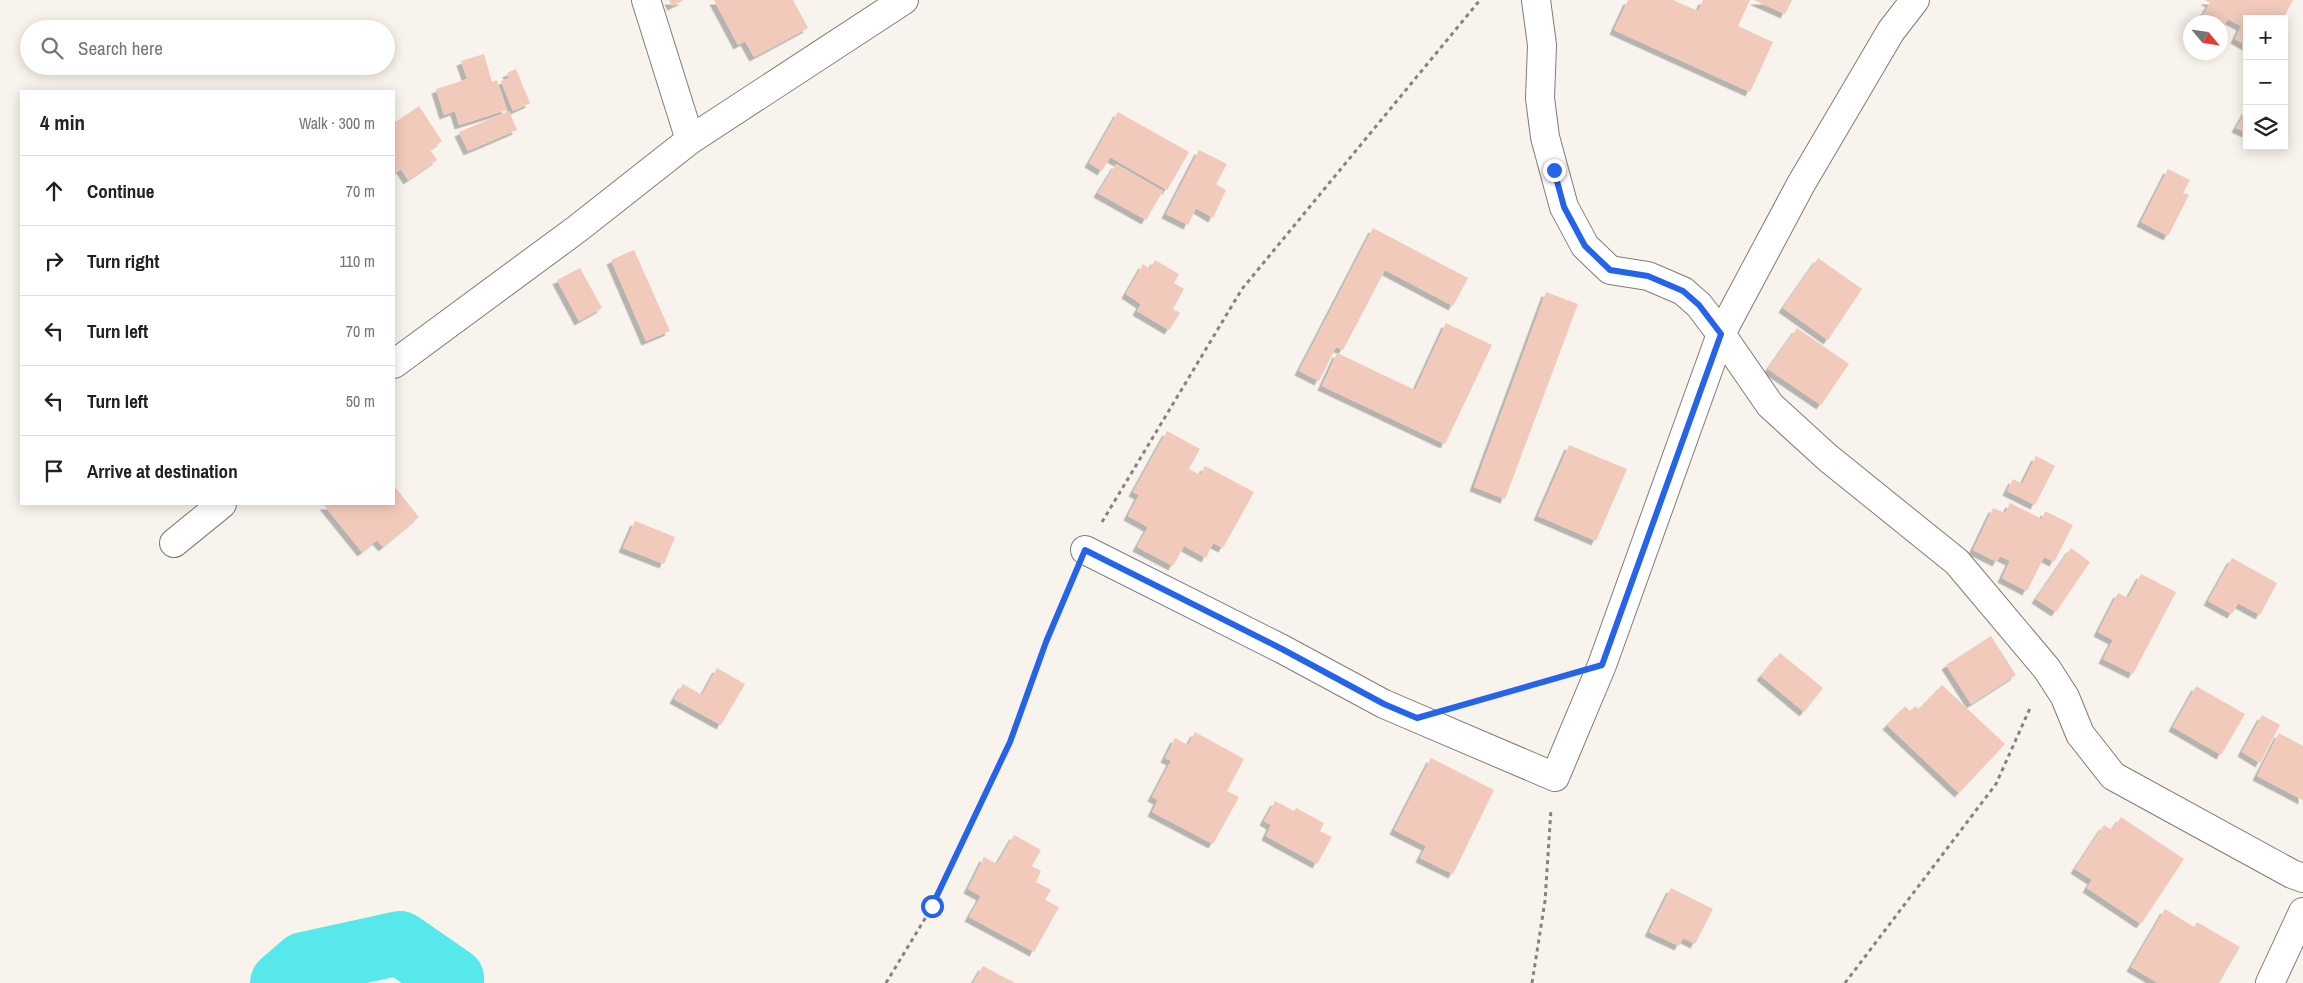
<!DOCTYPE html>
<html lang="en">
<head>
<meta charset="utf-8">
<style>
  :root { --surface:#fff; --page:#f6f6f6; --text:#202124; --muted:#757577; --line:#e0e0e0 }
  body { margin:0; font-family:"Archivo Narrow",sans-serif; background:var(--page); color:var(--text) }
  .controls { position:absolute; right:15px; top:15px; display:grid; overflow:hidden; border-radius:0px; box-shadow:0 2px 12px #0003 }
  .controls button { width:45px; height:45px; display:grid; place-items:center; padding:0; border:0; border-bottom:1px solid var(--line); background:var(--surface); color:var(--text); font:25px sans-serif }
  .compass { position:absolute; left:2183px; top:15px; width:45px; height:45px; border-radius:50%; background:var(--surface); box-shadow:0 2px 12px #0003; rotate:119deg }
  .stop { position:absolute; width:15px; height:15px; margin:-11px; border:4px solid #2563eb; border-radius:50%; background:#fff }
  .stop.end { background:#2563eb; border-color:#fff; box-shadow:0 1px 5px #0008 }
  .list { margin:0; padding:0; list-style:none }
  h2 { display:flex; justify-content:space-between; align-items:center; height:65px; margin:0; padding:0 20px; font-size:21px }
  h2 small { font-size:16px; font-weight:400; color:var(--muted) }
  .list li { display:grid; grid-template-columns:32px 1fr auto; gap:15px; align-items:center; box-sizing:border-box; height:70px; padding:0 20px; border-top:1px solid var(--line) }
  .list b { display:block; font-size:19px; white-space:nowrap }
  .list em { font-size:16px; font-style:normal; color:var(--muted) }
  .icon { flex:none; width:28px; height:28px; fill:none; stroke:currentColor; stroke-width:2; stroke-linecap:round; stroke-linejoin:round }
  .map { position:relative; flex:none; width:2303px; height:983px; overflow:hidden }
  .search { position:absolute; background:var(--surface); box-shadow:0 2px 12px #0003; left:20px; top:20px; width:375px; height:55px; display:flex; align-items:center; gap:12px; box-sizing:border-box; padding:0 18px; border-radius:28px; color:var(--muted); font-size:19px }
  .panel { position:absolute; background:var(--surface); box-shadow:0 2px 12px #0003; left:20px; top:90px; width:375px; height:415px; border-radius:0px }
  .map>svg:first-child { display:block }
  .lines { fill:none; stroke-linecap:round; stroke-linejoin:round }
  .river { stroke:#56e8ea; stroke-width:64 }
  .building { fill:#f2cabc; filter:url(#shadow) }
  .street-casing { stroke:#807c76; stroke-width:30 }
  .path { stroke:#86827e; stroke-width:3; stroke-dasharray:4 4; stroke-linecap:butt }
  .street { stroke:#fff; stroke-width:28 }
  .route { stroke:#2563eb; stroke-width:6 }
</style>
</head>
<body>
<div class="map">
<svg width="2303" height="983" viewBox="0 0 2303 983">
  <defs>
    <filter id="shadow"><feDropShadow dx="-4.5" dy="4.5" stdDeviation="0" flood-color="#0004"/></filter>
  </defs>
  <rect width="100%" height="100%" fill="#f8f3ec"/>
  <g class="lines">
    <path class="river" d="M282,983L304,964L400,943L452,979V983"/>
  </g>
  <path class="building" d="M669,0H684L672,6Z
    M714,0H793L808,28L754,57L745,41L738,45Z
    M1628,0H1673L1698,11L1703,0H1750L1738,26L1773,42L1750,92L1614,30Z
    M1754,0H1792L1785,14Z
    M2205,0H2293L2283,19H2247V46L2235,39L2241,26L2228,19L2220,32V22L2199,21L2210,3Z
    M484,54L492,82L497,80L507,110L459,125L455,111L444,115L436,89L467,79L461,61Z
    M516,69L530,103L513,111L501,81L509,78L507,73Z
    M419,106L442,141L430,150L437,160L408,180L401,169L394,174V123Z
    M2247,109V133L2236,128Z
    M509,111L517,130L468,151L459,132Z
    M1118,112L1189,152L1167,190L1110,157L1102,171L1089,163Z
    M1199,150L1227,164L1216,184L1226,190L1213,218L1196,208L1188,225L1166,214Z
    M1116,164L1163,191L1146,220L1098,193Z
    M2168,169L2190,180L2183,193L2189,195L2168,236L2141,222Z
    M1373,228L1468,278L1453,306L1385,270L1343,350L1336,347L1319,381L1299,371Z
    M634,250L670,331L646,341L611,260Z
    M1818,258L1862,289L1828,340L1783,308Z
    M1155,260L1179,274L1174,283L1184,289L1173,309L1180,313L1169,330L1137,311L1141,304L1126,294L1143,264L1150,269Z
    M580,268L602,308L579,321L557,280Z
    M1546,292L1578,304L1505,499L1474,487Z
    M1446,323L1492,345L1445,444L1322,386L1337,353L1415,390Z
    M1797,328L1849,364L1821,405L1768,369Z
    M1167,431L1200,449L1189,469L1200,475L1205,466L1254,492L1223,548L1213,543L1206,558L1184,546L1173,566L1137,547L1148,527L1128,516L1139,495L1133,492Z
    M1569,445L1627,469L1596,541L1538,516Z
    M2036,456L2055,466L2035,505L2007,491L2013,479L2022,484Z
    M394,486L419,517L383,547L377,540L362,552L324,505L394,504Z
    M2010,503L2042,519L2045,511L2073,525L2054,562L2044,557L2027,591L2002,578L2010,561L2000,556L1997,562L1973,550L1993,508L2005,513Z
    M635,521L675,537L664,564L623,548Z
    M2071,548L2090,562L2056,612L2036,599Z
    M2232,558L2277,583L2260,615L2238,603L2232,614L2208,601Z
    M2141,574L2176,592L2133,674L2103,659L2113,640L2098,632L2118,593L2128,598Z
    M1991,636L2016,675L1971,704L1946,665Z
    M1780,653L1823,688L1804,712L1761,676Z
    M717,668L745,684L721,725L674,699L683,684L702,695Z
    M1942,685L2005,744L1959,793L1887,725L1905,706L1910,711L1915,706L1919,709Z
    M2196,686L2245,714L2221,755L2173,727Z
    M2262,715L2280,725L2260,763L2242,752Z
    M1195,732L1244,759L1227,791L1239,797L1213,844L1152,812L1158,800L1152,797L1171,761L1165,758L1175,738L1188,745Z
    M2279,733L2303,746V800L2257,776Z
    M1431,758L1494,790L1453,874L1420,858L1426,846L1394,830Z
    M1275,801L1294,811L1296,808L1324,823L1320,831L1332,837L1317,864L1266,836L1271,825L1264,821Z
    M2121,817L2184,859L2141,924L2087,888L2092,880L2075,869L2104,825L2112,830Z
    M1014,835L1041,850L1032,866L1041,871L1036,882L1051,890L1045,900L1059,907L1034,952L969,917L981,896L968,889L984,857L997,864Z
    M1671,888L1713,909L1695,944L1683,938L1679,946L1649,932Z
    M2165,909L2194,927L2197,922L2240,947L2219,983H2158L2131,967Z
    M983,966L1015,983H973Z"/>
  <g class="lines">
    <defs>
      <path id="street" d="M646,0L690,140
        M1536,0L1542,45L1540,98L1545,137L1564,207L1585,246L1610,270L1648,276L1683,291L1699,305L1721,334L1770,405L1828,458L1957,562L2047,669L2065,697L2080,734L2113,776L2292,874L2303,878
        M394,364L577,229L690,140L904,0
        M174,543L222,504
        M1085,550L1282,649L1384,704L1555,777L1602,665L1721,334L1801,184L1891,31L1915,0
        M2270,983L2303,912"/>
    </defs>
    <use href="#street" class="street-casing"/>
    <path class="path" d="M1102,522L1242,289L1480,0
      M1468,704L1561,677
      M886,983L932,907L1010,742L1046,642L1073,578
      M1532,983L1545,901L1551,809
      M1845,983L1996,784L2031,706"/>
    <use href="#street" class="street"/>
  </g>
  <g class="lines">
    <path class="route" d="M932,906L1010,742L1046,642L1085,550L1282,649L1384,704L1417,718L1602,665L1721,334L1699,305L1683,291L1648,276L1610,270L1585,246L1564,207L1554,170"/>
  </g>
</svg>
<div class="controls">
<button>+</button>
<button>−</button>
<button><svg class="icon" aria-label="layers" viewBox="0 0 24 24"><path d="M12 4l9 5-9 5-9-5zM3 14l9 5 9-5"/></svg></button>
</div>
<svg class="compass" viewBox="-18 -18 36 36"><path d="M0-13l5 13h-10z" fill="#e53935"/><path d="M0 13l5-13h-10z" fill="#757577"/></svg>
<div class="stop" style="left:932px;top:906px"></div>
<div class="stop end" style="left:1554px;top:170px"></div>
<div class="search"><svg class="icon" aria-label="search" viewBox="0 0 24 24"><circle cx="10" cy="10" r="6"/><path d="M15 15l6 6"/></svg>Search here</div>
<section class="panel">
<h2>4 min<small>Walk · 300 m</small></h2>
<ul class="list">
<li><svg class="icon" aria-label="ahead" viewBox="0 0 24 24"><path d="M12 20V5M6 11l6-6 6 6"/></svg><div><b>Continue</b></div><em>70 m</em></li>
<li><svg class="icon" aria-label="right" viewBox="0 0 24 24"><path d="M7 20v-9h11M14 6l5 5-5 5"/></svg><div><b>Turn right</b></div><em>110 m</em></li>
<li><svg class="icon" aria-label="left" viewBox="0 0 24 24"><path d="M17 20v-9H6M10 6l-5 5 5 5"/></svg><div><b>Turn left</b></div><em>70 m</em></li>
<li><svg class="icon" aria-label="left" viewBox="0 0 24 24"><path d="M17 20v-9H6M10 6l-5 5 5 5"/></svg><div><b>Turn left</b></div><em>50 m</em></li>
<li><svg class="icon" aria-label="arrive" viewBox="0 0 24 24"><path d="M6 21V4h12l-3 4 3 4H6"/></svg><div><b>Arrive at destination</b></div></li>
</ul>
</section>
</div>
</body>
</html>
